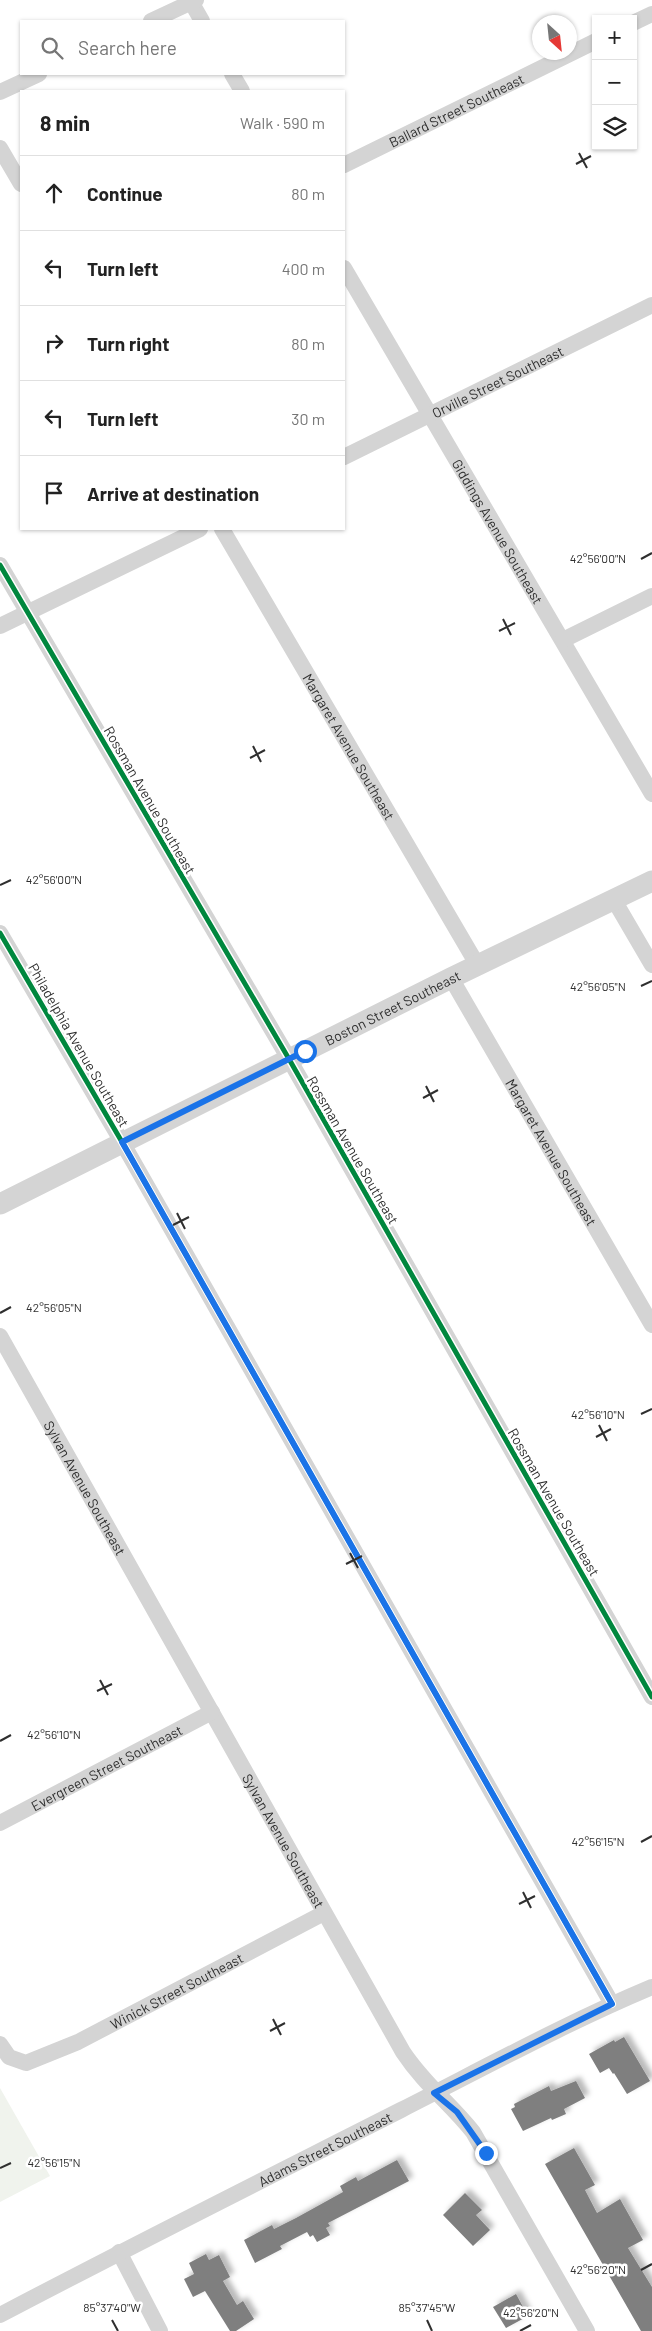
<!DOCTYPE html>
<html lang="en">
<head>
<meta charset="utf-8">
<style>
  :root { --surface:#fff; --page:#f6f6f6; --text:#222; --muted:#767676; --line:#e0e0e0 }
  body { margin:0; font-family:Barlow,sans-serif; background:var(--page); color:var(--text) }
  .controls { position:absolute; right:15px; top:15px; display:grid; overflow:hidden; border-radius:0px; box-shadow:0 1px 4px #0004 }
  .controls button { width:45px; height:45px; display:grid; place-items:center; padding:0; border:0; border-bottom:1px solid var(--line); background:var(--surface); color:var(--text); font:25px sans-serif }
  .compass { position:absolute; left:532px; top:15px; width:45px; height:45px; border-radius:50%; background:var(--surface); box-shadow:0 1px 4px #0004; rotate:153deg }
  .stop { position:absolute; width:15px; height:15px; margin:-11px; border:4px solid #1a73e8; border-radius:50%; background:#fff }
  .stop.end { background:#1a73e8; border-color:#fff; box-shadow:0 1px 5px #0008 }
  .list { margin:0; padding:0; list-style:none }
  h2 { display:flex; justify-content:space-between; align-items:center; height:65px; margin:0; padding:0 20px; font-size:21px }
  h2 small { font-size:16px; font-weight:400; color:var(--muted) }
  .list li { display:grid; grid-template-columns:32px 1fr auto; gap:15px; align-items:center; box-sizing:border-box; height:75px; padding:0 20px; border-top:1px solid var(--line) }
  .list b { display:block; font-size:19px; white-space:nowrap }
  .list em { font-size:16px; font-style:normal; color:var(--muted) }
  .icon { flex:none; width:28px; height:28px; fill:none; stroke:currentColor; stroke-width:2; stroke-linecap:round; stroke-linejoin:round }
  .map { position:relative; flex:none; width:652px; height:2331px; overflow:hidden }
  .search { position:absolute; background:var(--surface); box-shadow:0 1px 4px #0004; left:20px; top:20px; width:325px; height:55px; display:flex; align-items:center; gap:12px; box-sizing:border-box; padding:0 18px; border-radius:0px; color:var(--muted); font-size:19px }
  .panel { position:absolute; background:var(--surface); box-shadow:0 1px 4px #0004; left:20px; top:90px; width:325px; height:440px; border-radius:0px }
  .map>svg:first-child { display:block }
  .green { fill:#f0f3ed }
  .building { fill:#7f7f7f; filter:url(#shadow) }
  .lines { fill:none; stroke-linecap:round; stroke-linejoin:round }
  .minor { stroke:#d4d4d4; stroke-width:16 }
  .tertiary { stroke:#d4d4d4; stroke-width:21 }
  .cycleway-casing { stroke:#fff; stroke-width:8 }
  .cycleway { stroke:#00873e; stroke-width:5 }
  .route { stroke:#1a73e8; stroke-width:6 }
  .ticks { fill:none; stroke:#2f2f2f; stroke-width:2 }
  .labels { text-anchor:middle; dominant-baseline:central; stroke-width:5; stroke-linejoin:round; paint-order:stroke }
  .street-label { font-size:14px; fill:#2f2f2f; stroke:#fff }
  .ticks-label { font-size:12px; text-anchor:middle; fill:#2f2f2f; stroke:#fff; stroke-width:5; stroke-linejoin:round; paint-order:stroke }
</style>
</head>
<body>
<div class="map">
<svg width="652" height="2331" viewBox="0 0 652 2331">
  <defs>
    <filter id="shadow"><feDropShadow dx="4.5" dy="-4.5" stdDeviation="2.5" flood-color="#0004"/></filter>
  </defs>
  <rect width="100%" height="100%" fill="#fff"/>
  <path class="green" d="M0,2088L50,2176L0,2202Z"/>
  <path class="building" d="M624,2037L650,2081L627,2094L614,2073L613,2074L609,2068L600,2073L589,2054L614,2040L615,2042Z
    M576,2081L585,2098L564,2109L566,2114L552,2120L551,2118L523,2131L511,2109L515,2107L514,2104L549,2086L551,2091Z
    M574,2148L595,2185L585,2190L597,2213L620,2199L643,2240L628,2248L652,2287V2331H641L545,2164Z
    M397,2160L409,2181L328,2223L330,2226L326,2228L330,2235L317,2242L313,2235L310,2237L307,2232L280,2246L282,2249L255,2263L244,2240L272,2225L274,2229L296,2218L343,2192L340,2186L356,2177L358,2181Z
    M465,2193L482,2210L476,2215L490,2230L473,2246L443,2215Z
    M206,2254L209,2260L219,2255L230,2277L223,2281L237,2305L243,2301L254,2319L236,2331H230L205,2291L193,2297L184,2279L194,2274L189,2263Z
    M516,2294L528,2316L506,2328L493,2307Z"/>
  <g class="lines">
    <g class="minor">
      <path d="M190,0L202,21"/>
      <path d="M151,21L196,0"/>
      <path d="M633,23L652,14"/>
      <path d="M232,74L242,91"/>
      <path d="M0,92L39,74"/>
      <path d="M0,148L21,184"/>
      <path id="s1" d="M344,165L596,41"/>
      <path id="s2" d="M344,268L652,794"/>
      <path id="s3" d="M344,457L652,305"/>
      <path id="s4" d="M222,529L478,966"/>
      <path d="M0,565L289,1059L652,1697"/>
      <path d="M0,626L200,529"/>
      <path d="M563,640L652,596"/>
      <path d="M614,900L652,965"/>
      <path d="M0,933L122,1142L612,2004"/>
      <path id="s5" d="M451,978L652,1325"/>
      <path id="s6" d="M0,1336L403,2052C425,2085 450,2103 473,2132L587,2331"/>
      <path id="s7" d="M0,1823L212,1712"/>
      <path id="s8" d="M0,2044L9,2057L26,2063L78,2042L324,1913"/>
      <path d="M119,2252L160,2331"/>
      <path id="s9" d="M0,2315C133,2245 267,2178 401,2110C484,2068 566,2023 652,1987"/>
    </g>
    <path class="tertiary" id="s10" d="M0,1204L451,978L652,881"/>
    <defs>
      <path id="cycleway" d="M0,565L289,1059L652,1697
        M0,933L122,1142L612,2004"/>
    </defs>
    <use href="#cycleway" class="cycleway-casing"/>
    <use href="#cycleway" class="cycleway"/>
  </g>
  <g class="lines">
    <path class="route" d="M305,1051L122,1142L612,2004L434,2093L457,2112L486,2153"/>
  </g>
  <path class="ticks" d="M579,153L587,168M576,164L591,156M641,559L652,553M503,619L511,635M499,631L515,623M253,746L261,762M250,758L265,750M0,885L11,880M641,986L652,981M426,1086L434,1102M423,1098L438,1090M177,1213L185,1229M173,1225L189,1217M0,1313L11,1307M641,1414L652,1409M599,1425L607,1441M596,1437L611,1429M350,1553L358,1568M346,1564L362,1556M100,1680L108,1695M97,1691L112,1684M0,1741L11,1735M641,1842L652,1836M523,1892L531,1908M519,1904L535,1896M273,2019L281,2035M270,2031L285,2023M0,2168L11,2163M641,2270L652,2264M112,2320L118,2331M427,2320L432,2331M520,2331L531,2325"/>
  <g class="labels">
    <g class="street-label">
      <text stroke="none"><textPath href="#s1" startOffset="125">Ballard Street Southeast</textPath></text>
      <text stroke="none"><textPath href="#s3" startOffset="171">Orville Street Southeast</textPath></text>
      <text stroke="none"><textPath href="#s2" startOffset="305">Giddings Avenue Southeast</textPath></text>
      <text stroke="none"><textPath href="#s4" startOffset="252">Margaret Avenue Southeast</textPath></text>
      <text transform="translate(150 800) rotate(60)">Rossman Avenue Southeast</text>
      <text stroke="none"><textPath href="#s10" startOffset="439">Boston Street Southeast</textPath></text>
      <text transform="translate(79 1045) rotate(60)">Philadelphia Avenue Southeast</text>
      <text transform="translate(353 1150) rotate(60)">Rossman Avenue Southeast</text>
      <text stroke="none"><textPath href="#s5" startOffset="201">Margaret Avenue Southeast</textPath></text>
      <text stroke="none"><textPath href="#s6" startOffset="174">Sylvan Avenue Southeast</textPath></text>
      <text transform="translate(554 1502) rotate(60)">Rossman Avenue Southeast</text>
      <text stroke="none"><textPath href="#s7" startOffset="120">Evergreen Street Southeast</textPath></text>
      <text stroke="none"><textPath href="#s6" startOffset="579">Sylvan Avenue Southeast</textPath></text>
      <text stroke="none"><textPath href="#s8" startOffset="201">Winick Street Southeast</textPath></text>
      <text stroke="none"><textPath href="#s9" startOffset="365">Adams Street Southeast</textPath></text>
    </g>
  </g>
  <g class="ticks-label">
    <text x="598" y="563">42°56'00"N</text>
    <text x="54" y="884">42°56'00"N</text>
    <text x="598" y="991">42°56'05"N</text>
    <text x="54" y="1312">42°56'05"N</text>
    <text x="598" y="1419">42°56'10"N</text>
    <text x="54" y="1739">42°56'10"N</text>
    <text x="598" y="1846">42°56'15"N</text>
    <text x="54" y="2167">42°56'15"N</text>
    <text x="598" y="2274">42°56'20"N</text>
    <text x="112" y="2312">85°37'40"W</text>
    <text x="427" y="2312">85°37'45"W</text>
    <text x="531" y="2317">42°56'20"N</text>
  </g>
</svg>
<div class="controls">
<button>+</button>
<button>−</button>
<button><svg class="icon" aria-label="layers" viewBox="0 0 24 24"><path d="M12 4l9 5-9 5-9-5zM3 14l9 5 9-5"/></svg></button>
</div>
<svg class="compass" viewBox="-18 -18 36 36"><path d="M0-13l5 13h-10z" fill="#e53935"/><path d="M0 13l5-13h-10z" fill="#767676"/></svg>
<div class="stop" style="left:305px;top:1051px"></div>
<div class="stop end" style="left:486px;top:2153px"></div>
<div class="search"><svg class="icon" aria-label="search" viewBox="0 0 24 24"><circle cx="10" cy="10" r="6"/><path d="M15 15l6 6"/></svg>Search here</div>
<section class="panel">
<h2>8 min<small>Walk · 590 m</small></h2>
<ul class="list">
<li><svg class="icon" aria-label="ahead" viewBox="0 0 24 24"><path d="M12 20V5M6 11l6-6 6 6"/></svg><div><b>Continue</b></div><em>80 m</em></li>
<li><svg class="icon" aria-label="left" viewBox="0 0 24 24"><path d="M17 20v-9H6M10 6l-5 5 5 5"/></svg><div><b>Turn left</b></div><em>400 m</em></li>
<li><svg class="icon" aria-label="right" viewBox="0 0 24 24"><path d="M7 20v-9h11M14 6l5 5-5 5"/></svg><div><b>Turn right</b></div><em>80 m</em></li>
<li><svg class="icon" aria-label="left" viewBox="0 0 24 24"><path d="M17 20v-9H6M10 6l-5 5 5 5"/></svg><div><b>Turn left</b></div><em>30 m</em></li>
<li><svg class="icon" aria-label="arrive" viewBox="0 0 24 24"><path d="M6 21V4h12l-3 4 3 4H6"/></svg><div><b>Arrive at destination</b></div></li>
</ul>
</section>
</div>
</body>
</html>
